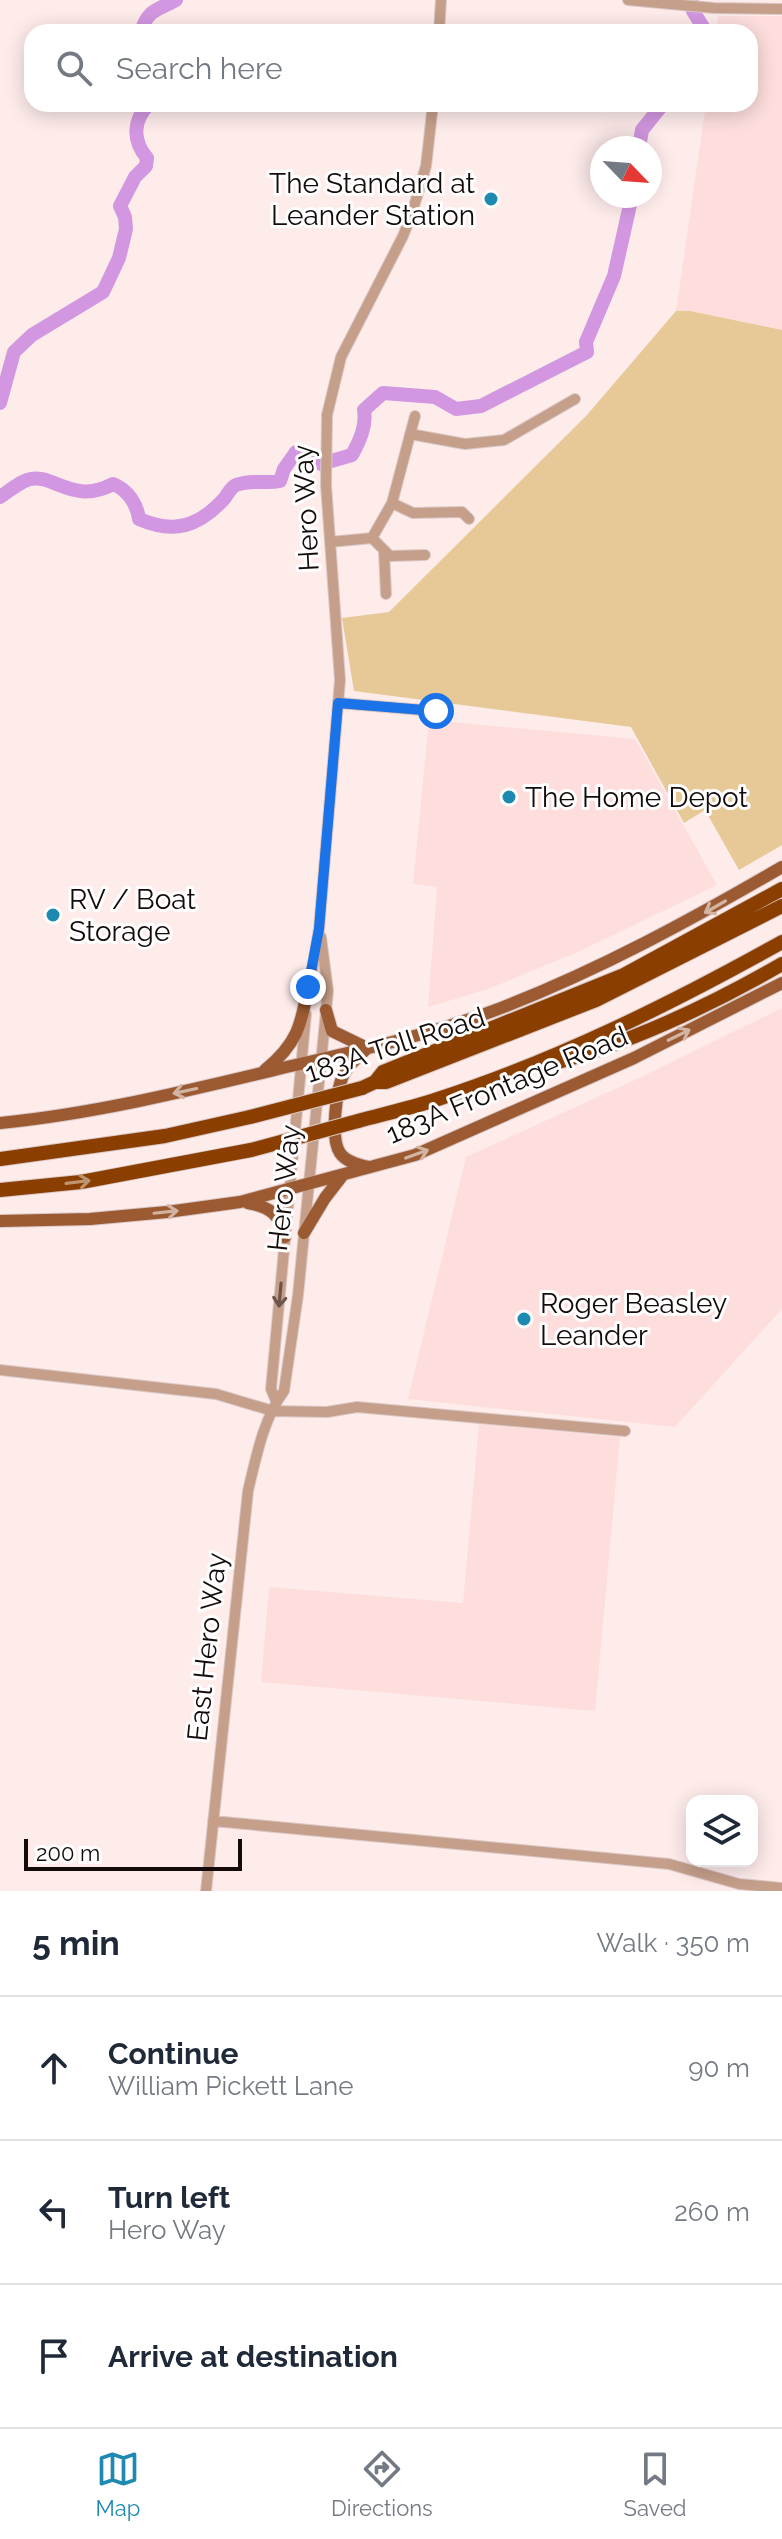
<!DOCTYPE html>
<html lang="en">
<head>
<meta charset="utf-8">
<style>
  :root { --surface:#fff; --page:#f2f2f3; --text:#1f2937; --muted:#747a83; --line:#e0e1e3; --accent:#1f8ab1 }
  body { margin:0; font-family:Raleway,sans-serif; background:var(--page); color:var(--text) }
  .controls { position:absolute; right:24px; bottom:24px; display:grid; overflow:hidden; border-radius:16px; box-shadow:0 4px 20px #0003 }
  .controls button { width:72px; height:72px; display:grid; place-items:center; padding:0; border:0; border-bottom:2px solid var(--line); background:var(--surface); color:var(--text); font:40px sans-serif }
  .compass { position:absolute; left:590px; top:136px; width:72px; height:72px; border-radius:50%; background:var(--surface); box-shadow:0 4px 20px #0003; rotate:115deg }
  .scale { position:absolute; left:24px; bottom:20px; width:218px; box-sizing:border-box; padding-left:8px; border:4px solid #140a0a; border-top:0; font-size:22px; line-height:28px; white-space:nowrap; color:#140a0a; -webkit-text-stroke:6px #fefefe; paint-order:stroke }
  .stop { position:absolute; width:24px; height:24px; margin:-18px; border:6px solid #1a73e8; border-radius:50%; background:#fff }
  .stop.end { background:#1a73e8; border-color:#fff; box-shadow:0 2px 8px #0008 }
  .list { margin:0; padding:0; list-style:none }
  h2 { display:flex; justify-content:space-between; align-items:center; height:104px; margin:0; padding:0 32px; font-size:34px }
  h2 small { font-size:26px; font-weight:400; color:var(--muted) }
  .list li { display:grid; grid-template-columns:52px 1fr auto; gap:24px; align-items:center; box-sizing:border-box; height:144px; padding:0 32px; border-top:2px solid var(--line) }
  .list b { display:block; font-size:30px; white-space:nowrap }
  .list p { margin:0; font-size:26px; white-space:nowrap; color:var(--muted) }
  .list em { font-size:26px; font-style:normal; color:var(--muted) }
  .icon { flex:none; width:44px; height:44px; fill:none; stroke:currentColor; stroke-width:2; stroke-linecap:round; stroke-linejoin:round }
  .map { position:relative; flex:none; width:782px; height:1891px; overflow:hidden }
  .search { position:absolute; background:var(--surface); box-shadow:0 4px 20px #0003; left:24px; right:24px; top:24px; height:88px; display:flex; align-items:center; gap:20px; box-sizing:border-box; padding:0 28px; border-radius:24px; color:var(--muted); font-size:30px }
  .sheet { height:536px; background:var(--surface) }
  nav { display:flex; justify-content:space-around; align-items:center; box-sizing:border-box; height:112px; border-top:2px solid var(--line); background:var(--surface); font-size:22px; color:var(--muted) }
  nav a { display:grid; justify-items:center; gap:4px }
  nav .on { color:var(--accent) }
  .map>svg:first-child { display:block }
  .built { fill:#fddedc }
  .green { fill:#e6c997 }
  .lines { fill:none; stroke-linecap:round; stroke-linejoin:round }
  .river { stroke:#d297e0; stroke-width:14 }
  .minor-casing { stroke:#d9c8c7; stroke-width:12 }
  .major-casing { stroke:#d9c8c7; stroke-width:14 }
  .highway-casing { stroke:#d9c8c7; stroke-width:16 }
  .minor { stroke:#c59f8a; stroke-width:10 }
  .major { stroke:#9b5a31; stroke-width:12 }
  .highway { stroke:#8a3f00; stroke-width:14 }
  .highway-bridge-casing { stroke:#d9c8c7; stroke-width:16; stroke-linecap:butt }
  .highway-bridge { stroke:#8a3f00; stroke-width:14 }
  .oneway { stroke:#d1b4a2 }
  .oneway2 { stroke:#be9572 }
  .oneway3 { stroke:#6c544a }
  .route { stroke:#1a73e8; stroke-width:10 }
  .poi-dot { fill:#1f8ab1; stroke:#fefefe; stroke-width:3 }
  .labels { text-anchor:middle; dominant-baseline:central; stroke-width:6; stroke-linejoin:round; paint-order:stroke }
  .poi-label { font-size:28px; fill:#140a0a; stroke:#fefefe; text-anchor:start }
  .street-label { font-size:28px; fill:#140a0a; stroke:#fefefe }
</style>
</head>
<body>
<div class="map">
<svg width="782" height="1891" viewBox="0 0 782 1891">
  <rect width="100%" height="100%" fill="#feeceb"/>
  <path class="built" d="M718,16H782V330L690,311H676L706,104H750V32H716Z
    M429,720L635,739L717,885L576,953L488,989L428,1007L437,887L413,884Z
    M782,1008V1309L675,1427L408,1399L466,1157L639,1078Z
    M479,1424L620,1437L595,1711L261,1682L269,1587L463,1603Z"/>
  <path class="green" d="M676,311H690L782,330V845L739,870L705,810L684,823L631,727L354,691L342,618L389,612L587,415Z"/>
  <g class="lines">
    <path class="river" d="M691,0L693,11L706,32
      M141,32C148,8 159,10 176,0
      M639,148L642,130L663,104
      M0,403L14,352L32,335L103,292L119,258L126,229L125,217L120,206L135,177L146,166L147,158C132,140 133,120 149,104
      M0,497C8,492 18,483 27,480C52,471 72,506 113,484C128,490 137,504 139,519C174,534 198,527 224,499C228,494 230,488 236,485C250,479 266,484 280,481L284,469L296,452L321,464L352,455C359,442 367,426 364,410L383,393L435,397L456,409L481,406L587,352L586,342L614,276L632,196"/>
    <defs>
      <path id="minor" d="M628,0L714,8L782,9
        M439,32L441,0
        M410,434L465,444L504,440L575,399
        M392,503L413,513L462,512L469,519
        M372,538L390,556L425,555
        M330,542L372,538L392,503L415,416
        M384,551L386,594
        M338,703L447,712
        M308,994L319,929L340,680L326,485L327,415L341,357L403,236L412,213L426,166L433,104
        M0,1370L216,1394L273,1411L327,1412L357,1407L625,1431
        M276,1401L271,1389L306,1014
        M213,1821L669,1864L739,1884L782,1888
        M206,1891L248,1491C256,1458 263,1419 284,1391L298,1295L328,991L321,937"/>
      <path id="major" d="M326,1010L332,1031L367,1048
        M367,1048C360,1056 350,1063 345,1072C336,1086 330,1139 340,1153C346,1162 359,1165 369,1167
        M265,1070C297,1044 301,1026 308,987
        M0,1123C99,1113 195,1089 291,1066C362,1050 433,1034 501,1008C599,970 691,920 782,867
        M248,1203C270,1207 280,1214 285,1237
        M0,1221L90,1219L167,1212L240,1202L415,1155L634,1058L782,983
        M304,1233L325,1198L342,1176"/>
      <path id="highway" d="M546,1065C625,1046 713,1004 782,964
        M375,1082L383,1072L624,975L782,889
        M362,1088L375,1082H386L596,1000L782,906
        M358,1121C384,1114 410,1108 435,1100C556,1061 671,1004 782,942
        M0,1159L165,1136L250,1117
        M0,1190L81,1182L251,1150"/>
    </defs>
    <use href="#minor" class="minor-casing"/>
    <use href="#major" class="major-casing"/>
    <use href="#highway" class="highway-casing"/>
    <use href="#minor" class="minor"/>
    <use href="#major" class="major"/>
    <use href="#highway" class="highway"/>
    <defs>
      <path id="highway-bridge" d="M250,1117L362,1088
        M251,1150L358,1121"/>
    </defs>
    <use href="#highway-bridge" class="highway-bridge-casing"/>
    <use href="#highway-bridge" class="highway-bridge"/>
  </g>
  <defs><path id="oneway-shaft" d="M-6 0H5M1.5-3L5.5 0L1.5 3" fill="none" stroke-width="1.6" stroke-linecap="round" stroke-linejoin="round" transform="scale(2)"/></defs>
  <g class="oneway">
    <use href="#oneway-shaft" transform="translate(715 907) rotate(150)"/>
    <use href="#oneway-shaft" transform="translate(679 1035) rotate(-26)"/>
    <use href="#oneway-shaft" transform="translate(185 1091) rotate(168)"/>
    <use href="#oneway-shaft" transform="translate(417 1154) rotate(-20)"/>
    <use href="#oneway-shaft" transform="translate(166 1212) rotate(-6)"/>
  </g>
  <use class="oneway2" href="#oneway-shaft" transform="translate(78 1182) rotate(-7)"/>
  <use class="oneway3" href="#oneway-shaft" transform="translate(280 1295) rotate(95)"/>
  <g class="lines">
    <path class="route" d="M308,987L319,929L338,703L436,711"/>
  </g>
  <g class="poi-dot">
    <circle cx="491" cy="199" r="8"/>
    <circle cx="509" cy="797" r="8"/>
    <circle cx="53" cy="915" r="8"/>
    <circle cx="524" cy="1319" r="8"/>
  </g>
  <g class="labels">
    <g class="poi-label">
      <text x="475" y="183" text-anchor="end">The Standard at<tspan x="475" dy="32">Leander Station</tspan></text>
      <text x="525" y="797">The Home Depot</text>
      <text x="69" y="899">RV / Boat<tspan x="69" dy="32">Storage</tspan></text>
      <text x="540" y="1303">Roger Beasley<tspan x="540" dy="32">Leander</tspan></text>
    </g>
    <g class="street-label">
      <text transform="translate(306 508) rotate(-93)">Hero Way</text>
      <text transform="translate(395 1045) rotate(-18)">183A Toll Road</text>
      <text transform="translate(507 1085) rotate(-23)">183A Frontage Road</text>
      <text transform="translate(284 1188) rotate(-84)">Hero Way</text>
      <text transform="translate(207 1647) rotate(-84)">East Hero Way</text>
    </g>
  </g>
</svg>
<div class="controls">
<button><svg class="icon" aria-label="layers" viewBox="0 0 24 24"><path d="M12 4l9 5-9 5-9-5zM3 14l9 5 9-5"/></svg></button>
</div>
<svg class="compass" viewBox="-18 -18 36 36"><path d="M0-13l5 13h-10z" fill="#e53935"/><path d="M0 13l5-13h-10z" fill="#747a83"/></svg>
<div class="scale">200 m</div>
<div class="stop" style="left:436px;top:711px"></div>
<div class="stop end" style="left:308px;top:987px"></div>
<div class="search"><svg class="icon" aria-label="search" viewBox="0 0 24 24"><circle cx="10" cy="10" r="6"/><path d="M15 15l6 6"/></svg>Search here</div>
</div>
<section class="sheet">
<h2>5 min<small>Walk · 350 m</small></h2>
<ul class="list">
<li><svg class="icon" aria-label="ahead" viewBox="0 0 24 24"><path d="M12 20V5M6 11l6-6 6 6"/></svg><div><b>Continue</b><p>William Pickett Lane</p></div><em>90 m</em></li>
<li><svg class="icon" aria-label="left" viewBox="0 0 24 24"><path d="M17 20v-9H6M10 6l-5 5 5 5"/></svg><div><b>Turn left</b><p>Hero Way</p></div><em>260 m</em></li>
<li><svg class="icon" aria-label="arrive" viewBox="0 0 24 24"><path d="M6 21V4h12l-3 4 3 4H6"/></svg><div><b>Arrive at destination</b></div></li>
</ul>
</section>
<nav>
<a class="on"><svg class="icon" aria-label="map" viewBox="0 0 24 24"><path d="M3 6l6-2 6 2 6-2v14l-6 2-6-2-6 2zM9 4v14M15 6v14"/></svg>Map</a>
<a><svg class="icon" aria-label="directions" viewBox="0 0 24 24"><path d="M12 3l9 9-9 9-9-9zM9 14v-3h6M13 9l2 2-2 2"/></svg>Directions</a>
<a><svg class="icon" aria-label="saved" viewBox="0 0 24 24"><path d="M7 4h10v16l-5-4-5 4z"/></svg>Saved</a>
</nav>
</body>
</html>
